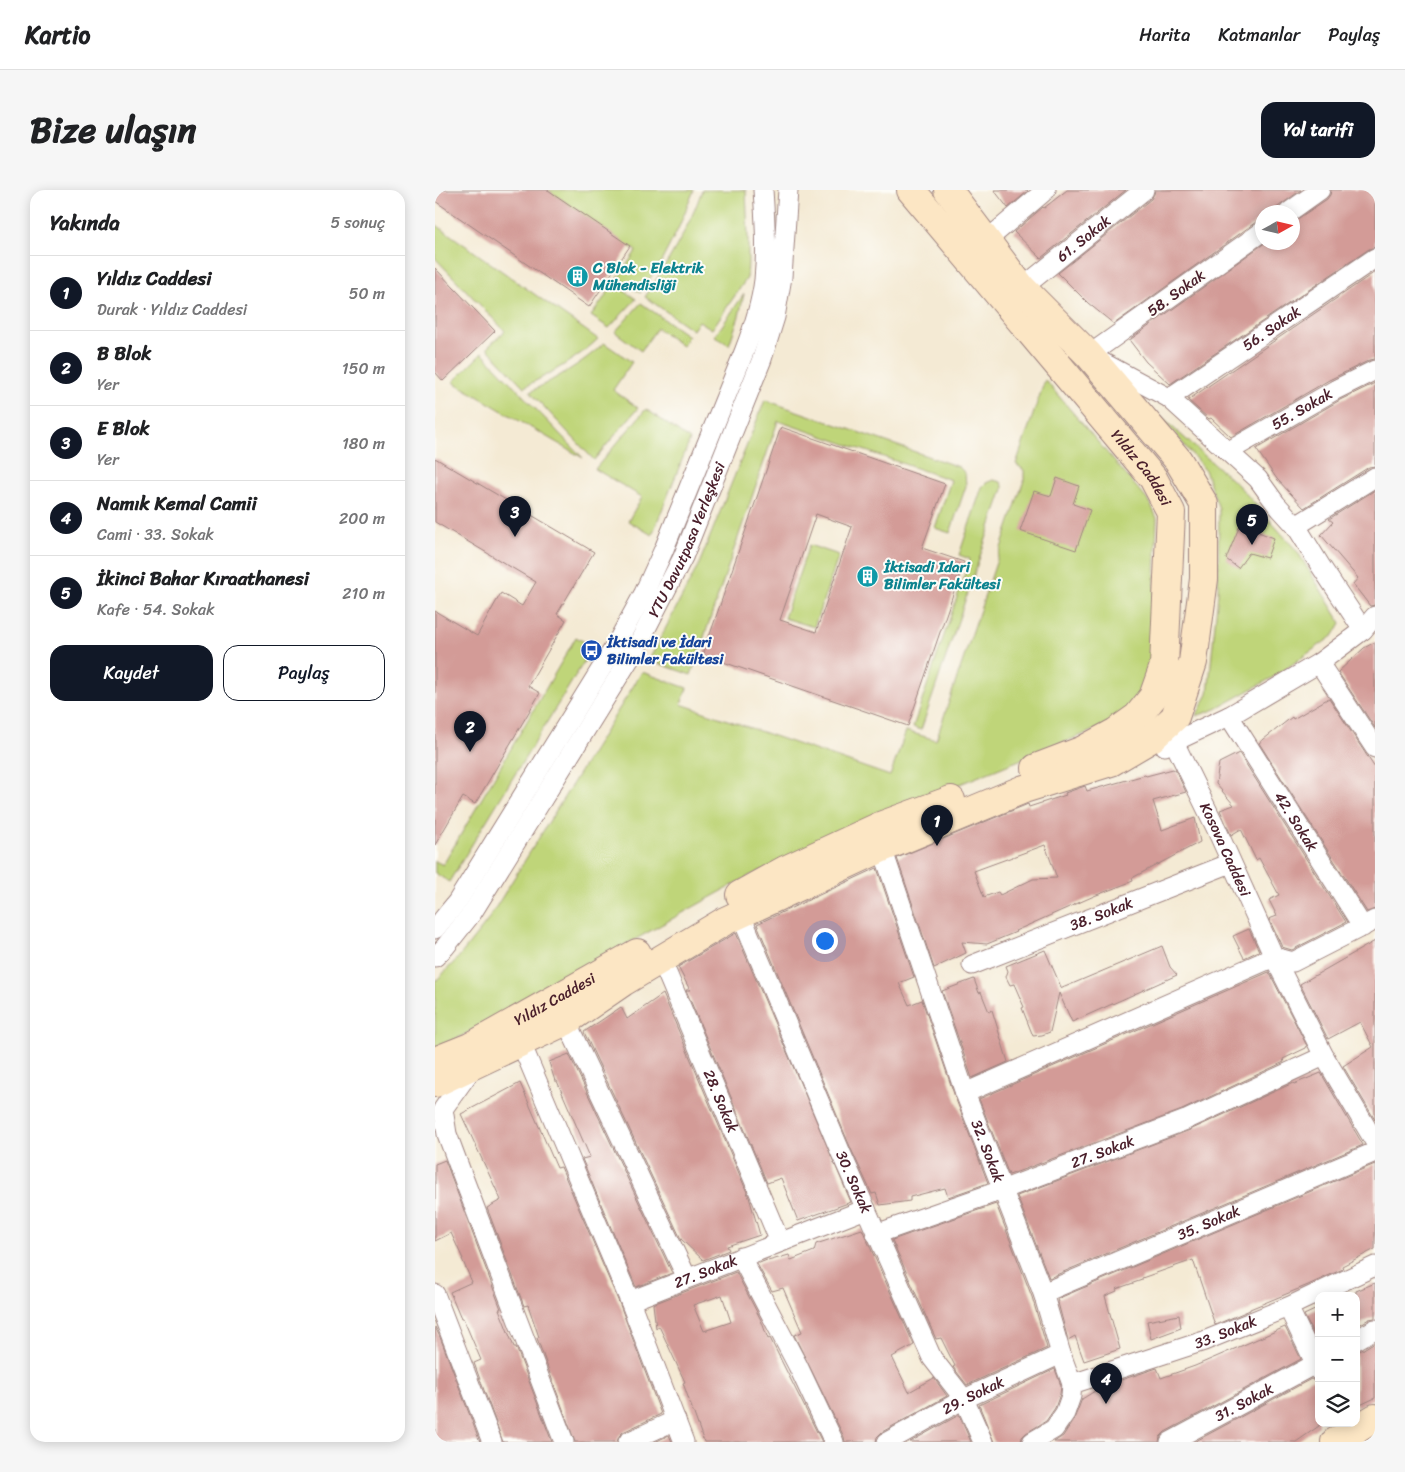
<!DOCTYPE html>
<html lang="tr">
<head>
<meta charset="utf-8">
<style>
  :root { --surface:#fff; --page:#f6f6f6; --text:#202124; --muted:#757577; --line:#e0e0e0; --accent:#111827 }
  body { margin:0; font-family:Sriracha,sans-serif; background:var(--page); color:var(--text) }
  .controls { position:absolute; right:15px; bottom:15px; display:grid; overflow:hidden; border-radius:10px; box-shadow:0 2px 12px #0003 }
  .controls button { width:45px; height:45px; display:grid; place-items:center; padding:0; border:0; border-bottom:1px solid var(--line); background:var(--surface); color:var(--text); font:25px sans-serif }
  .compass { position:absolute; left:820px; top:15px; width:45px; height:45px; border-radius:50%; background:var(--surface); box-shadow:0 2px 12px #0003; rotate:82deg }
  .you { position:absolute; left:389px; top:750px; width:18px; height:18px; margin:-12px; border:4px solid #fff; border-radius:50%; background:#1a73e8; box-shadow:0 0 0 8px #1a73e833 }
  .badge { display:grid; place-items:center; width:32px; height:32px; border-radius:50%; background:var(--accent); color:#fff; font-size:16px; font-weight:700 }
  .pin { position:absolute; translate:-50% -41px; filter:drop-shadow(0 1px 2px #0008) }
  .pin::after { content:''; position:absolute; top:26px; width:18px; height:15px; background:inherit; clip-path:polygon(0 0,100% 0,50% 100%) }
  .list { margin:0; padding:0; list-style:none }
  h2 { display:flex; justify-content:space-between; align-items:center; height:65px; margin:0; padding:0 20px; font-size:21px }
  h2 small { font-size:16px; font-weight:400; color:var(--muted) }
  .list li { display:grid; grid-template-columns:32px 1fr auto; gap:15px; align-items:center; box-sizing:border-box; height:75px; padding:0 20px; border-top:1px solid var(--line) }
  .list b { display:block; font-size:19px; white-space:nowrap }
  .list p { margin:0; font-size:16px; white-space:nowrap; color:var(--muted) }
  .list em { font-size:16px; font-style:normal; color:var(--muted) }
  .actions { display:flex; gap:10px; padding:15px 20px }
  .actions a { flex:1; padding:11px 0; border:1px solid var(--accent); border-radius:15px; text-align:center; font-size:18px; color:var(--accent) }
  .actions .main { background:var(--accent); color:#fff }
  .icon { flex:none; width:28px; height:28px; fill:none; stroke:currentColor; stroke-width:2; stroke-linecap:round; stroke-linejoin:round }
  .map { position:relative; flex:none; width:940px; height:1252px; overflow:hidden; border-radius:15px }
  header { display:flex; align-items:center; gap:30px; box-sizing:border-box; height:70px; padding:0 25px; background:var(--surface); border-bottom:1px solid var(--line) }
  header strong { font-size:24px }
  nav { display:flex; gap:28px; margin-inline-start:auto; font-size:18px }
  .intro { display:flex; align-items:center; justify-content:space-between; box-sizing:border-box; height:120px; padding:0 30px }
  h1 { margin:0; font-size:35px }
  .button { padding:12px 22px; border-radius:15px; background:var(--accent); color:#fff; font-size:18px; font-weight:700 }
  main { display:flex; gap:30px; padding:0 30px }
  aside { flex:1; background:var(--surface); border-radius:15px; box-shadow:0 2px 12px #0003 }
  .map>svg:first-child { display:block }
  .green { fill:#bfd579; stroke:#847a52 }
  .building { fill:#d39b97; fill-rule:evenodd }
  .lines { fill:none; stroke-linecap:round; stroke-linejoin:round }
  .street-casing { stroke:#9f8480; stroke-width:21 }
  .secondary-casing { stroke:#9f8480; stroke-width:30 }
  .street { stroke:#fff; stroke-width:19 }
  .secondary { stroke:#fce6c4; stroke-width:28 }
  .labels { text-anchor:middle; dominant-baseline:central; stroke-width:4; stroke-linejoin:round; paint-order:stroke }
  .street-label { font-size:15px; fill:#4a1f2b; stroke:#fdfcf7 }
  .culture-label { font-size:15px; font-weight:bold; fill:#0d838f; stroke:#fdfcf7; text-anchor:start }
  .transit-label { font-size:15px; font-weight:bold; fill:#164399; stroke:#fdfcf7; text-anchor:start }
</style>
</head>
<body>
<header>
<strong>Kartio</strong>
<nav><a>Harita</a><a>Katmanlar</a><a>Paylaş</a></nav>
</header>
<div class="intro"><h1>Bize ulaşın</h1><a class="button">Yol tarifi</a></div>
<main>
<aside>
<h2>Yakında<small>5 sonuç</small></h2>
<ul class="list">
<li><span class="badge">1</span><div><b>Yıldız Caddesi</b><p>Durak · Yıldız Caddesi</p></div><em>50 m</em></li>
<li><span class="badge">2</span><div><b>B Blok</b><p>Yer</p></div><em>150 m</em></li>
<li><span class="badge">3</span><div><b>E Blok</b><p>Yer</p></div><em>180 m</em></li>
<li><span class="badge">4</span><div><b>Namık Kemal Camii</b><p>Cami · 33. Sokak</p></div><em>200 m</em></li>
<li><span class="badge">5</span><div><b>İkinci Bahar Kıraathanesi</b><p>Kafe · 54. Sokak</p></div><em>210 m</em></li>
</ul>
<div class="actions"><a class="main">Kaydet</a><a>Paylaş</a></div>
</aside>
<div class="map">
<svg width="940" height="1252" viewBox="0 0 940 1252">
  <rect width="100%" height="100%" fill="#fdfcf7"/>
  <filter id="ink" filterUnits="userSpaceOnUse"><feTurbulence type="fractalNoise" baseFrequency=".02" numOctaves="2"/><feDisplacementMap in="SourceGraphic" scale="10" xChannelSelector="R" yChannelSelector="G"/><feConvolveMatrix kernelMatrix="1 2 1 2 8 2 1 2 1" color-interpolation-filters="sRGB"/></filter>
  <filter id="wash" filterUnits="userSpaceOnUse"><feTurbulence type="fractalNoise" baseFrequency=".0096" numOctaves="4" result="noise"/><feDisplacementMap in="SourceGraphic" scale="20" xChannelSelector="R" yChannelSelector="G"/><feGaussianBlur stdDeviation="1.12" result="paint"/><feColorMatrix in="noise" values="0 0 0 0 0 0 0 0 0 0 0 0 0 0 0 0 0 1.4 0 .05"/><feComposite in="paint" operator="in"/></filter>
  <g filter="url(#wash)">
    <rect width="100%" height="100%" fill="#f4ead4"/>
    <path class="green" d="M113,0H259L243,39L226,72L205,103L183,88L201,61Z
      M267,0H311L313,47V72L312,88L277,139L264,131L258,140L210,107C231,75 255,37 267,0Z
      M0,34L163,149C142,169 116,183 89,197L52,158L70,141L0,68Z
      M179,94L201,109L174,138L156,126Z
      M309,104L304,126L294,155L280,146Z
      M206,113L253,146L247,156L222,138L206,161L180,142Z
      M169,153L197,172L178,200L203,218L159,270L95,202C121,188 147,174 169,153Z
      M47,163L148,268L18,192Z
      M610,190L715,313L722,328L717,477L703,511L677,533L445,626L314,686L18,851L0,859V792L23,768L51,733L207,482L252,498L246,514L455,586L471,541L501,550L589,290V280L581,274Z
      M330,210L524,277L530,283L531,296L515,343L500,338L516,290L343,231L256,485L214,470L264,374Z
      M211,219L255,250L217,345L193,331L207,307L160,279Z
      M726,227L805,297L862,361L906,433L899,445L842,485L781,519L761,526L773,504L783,403L784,319L770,280Z
      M558,290L566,292L568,296V299L486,540L478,537L535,369L524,365L547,297L551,293Z
      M374,355L404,365L379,437L349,428Z
      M141,447L158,457L14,692L0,683V671L8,675Z"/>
    <g id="blocks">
      <path class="building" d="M0,0H113L195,56L154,117L0,11Z
        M559,0H592L593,1L573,18Z
        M632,0H691L606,68L579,42L608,17L609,18Z
        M720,0H866L836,22H828V30L821,32L679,134L653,113L623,83L716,9L719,4Z
        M896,0H940V57L934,59L735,194L711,172L695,151L696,149L831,52H858V32L892,9L895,5Z
        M0,78L60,141L8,191L0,182Z
        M940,82V169L935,170L894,190L796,247L776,228L774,229L753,210Z
        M940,193V276L934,277L869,318L842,289L821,259L905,210Z
        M346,237L510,294L487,358L529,372L473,536L268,465ZM381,324L417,337L381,442L345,430Z
        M0,268L159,362L122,424L131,430L93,496L105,503L40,614L28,607L0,655V421L42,446L66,403L87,416L101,392L0,332Z
        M622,288L644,296L638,314L655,320L641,360L585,341L599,301L616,306Z
        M940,300V415L935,416L918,394L923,388L886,345L898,332L894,329Z
        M805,335L839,348L832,368L814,363L803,378L791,369Z
        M940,452V538L903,482L929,458Z
        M894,508L940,578V719L932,722L824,553L857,527L858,529Z
        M804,563L911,732L857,760L847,757L834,729L842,726L834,710L844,705L824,668L821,670L806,639L796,645L785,620L799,615L781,594L784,573Z
        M738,579L741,581L751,602L718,611L727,640L760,628L765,652L697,688L698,691L659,706L580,741L581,742L552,754L527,752L531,763L499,778L462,668L593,614L594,617L631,605L630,603L650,596L652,601L710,585L711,586ZM610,655L622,688L598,689L565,705L563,702L549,707L539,681Z
        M442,678L479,787L464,793L474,815L487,810L520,907L553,993L513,1007L510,998L475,1007V1011L445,1015L441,1003L437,1004L416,959L322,734Z
        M814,739L824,761L809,768L798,746Z
        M301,743L416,1012L363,1031L346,988L332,993L251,800H255L243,777Z
        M940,751V930L908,876L938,857L925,832L893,849L865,794Z
        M727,756L735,777L742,785L637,832L624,803L615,842L607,845L598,846L587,818L589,817L579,794L575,795L571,787L573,781L571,776L610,760L626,797L625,799Z
        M834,782L872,856L871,858L848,869L849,872L747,920L574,985L544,909Z
        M539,789L544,803L546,802L554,822L557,820L573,872L537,888L507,801Z
        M228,804L314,1007L325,1045L292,1056L294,1060L268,1070L246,1049L149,842L186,817L192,829Z
        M134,864L237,1083L201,1097L147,969L155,967L122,891H120L114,872Z
        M886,883L928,955L614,1088L582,1006L755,940L858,893L859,894Z
        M85,893L122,978L126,977L185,1115L226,1224L188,1242L184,1246L182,1252H140L102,1148L104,1147L93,1115L89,1116L52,1018L66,1010L26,924Z
        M10,970L66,1119H64L79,1157H81L117,1252H68L39,1173L46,1170L28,1128H26L15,1102L37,1092L27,1069H28L16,1043L0,1051V974Z
        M940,974V1059L907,1076L908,1079L873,1095L815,1119V1120L780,1135L758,1070L707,1088V1090L681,1099L682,1101L670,1106L685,1159L649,1171L640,1146L633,1150L622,1109Z
        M561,1014L597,1107L612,1158L532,1195L518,1177L520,1176L506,1148L501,1149L457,1050Z
        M427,1039L479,1155L457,1167L474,1202L499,1188L512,1206L447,1242L442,1247L441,1252H410L409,1247L359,1145L367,1142L348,1098L337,1101L322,1074L332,1070L333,1071L354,1065L356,1070L379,1061L381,1054Z
        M301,1082L326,1130L333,1149L335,1148L387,1252H269L248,1193L250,1192L224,1136L221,1138L218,1114ZM287,1105L296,1132L269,1141L258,1115Z
        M940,1093V1128L934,1129L921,1137V1101Z
        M884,1118V1155L869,1125Z
        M744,1125L746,1138L716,1149L712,1131Z
        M0,1137L5,1147L45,1252H0Z
        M850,1137L866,1169L730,1242L725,1247L724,1252H619L628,1246L639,1229L647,1209L668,1196L722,1178L726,1188L760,1176Z
        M940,1152V1208L921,1217V1161L927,1160Z
        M620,1179L626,1196L625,1204L620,1218L611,1231L591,1243L587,1247L586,1252H559L544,1215Z
        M876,1189L881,1192L884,1197V1236L861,1252H759Z
        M524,1225L536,1252H475Z
        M234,1245L237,1252H220Z"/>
    </g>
  </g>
  <g filter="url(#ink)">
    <use href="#blocks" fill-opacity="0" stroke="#9f8480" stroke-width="1"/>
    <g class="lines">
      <defs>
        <g id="street">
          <path d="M854,22L885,0"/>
          <path d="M828,41L654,165L734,208L823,289L841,314L861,336L885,375L928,440"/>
          <path d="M552,50L611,0"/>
          <path id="s1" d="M587,98L709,0"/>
          <path id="s2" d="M734,208L940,68"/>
          <path id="s3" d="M794,261L900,200L940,180"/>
          <path d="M861,336L940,287"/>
          <path d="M884,473L940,558"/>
          <path id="s4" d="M794,526L928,737"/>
          <path id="s5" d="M739,552L781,638L839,767L889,866L940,952"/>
          <path d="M730,556L796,525L884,473L928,440L940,426"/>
          <path id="s6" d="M447,658L530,903L608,1103L626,1164L637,1194L636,1206L630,1223L619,1239L597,1252"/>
          <path id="s7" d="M305,723L406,963L497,1168L529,1209L548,1252"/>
          <path d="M0,739L22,712L179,458L209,403L229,359L309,162C318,139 326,115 329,90C332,60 330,30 328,0"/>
          <path id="s8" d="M0,767L10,757L37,723L200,460L248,367L327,169L340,127L347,87L353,0"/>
          <path id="s9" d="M226,769L345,1052"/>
          <path id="s10" d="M537,775L796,673"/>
          <path d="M131,831L252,1088"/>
          <path d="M86,853L195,1111L249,1252"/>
          <path d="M38,877L8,919L12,944L25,979L129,1252"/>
          <path d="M530,903L839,767L858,772L940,730"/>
          <path id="s11" d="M441,1044L567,1000L751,930L889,866"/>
          <path d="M306,1067L363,1176L399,1252"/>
          <path id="s12" d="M608,1103L940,962"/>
          <path d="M0,1104L57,1252"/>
          <path id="s13" d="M195,1111L431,1019"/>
          <path d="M853,1117L884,1181"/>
          <path d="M921,1150L940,1139"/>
          <path id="s14" d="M637,1194L769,1151L853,1117L940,1076"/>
          <path d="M193,1252L241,1230"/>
          <path id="s15" d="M452,1252L529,1209L626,1164"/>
          <path id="s16" d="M735,1252L884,1172"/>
        </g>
        <g id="secondary">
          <path id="s17" d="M476,0L718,288L736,322L729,476L718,507L702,527L681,542L648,560L601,578"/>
          <path d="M305,705L350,680L445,636L516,610"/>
          <path id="s18" d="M0,871L35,857L202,763"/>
          <path d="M0,893L131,831L188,792L290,731L447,658L589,599L676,572L717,548L740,527L758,472L769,389V314L743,270L654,165L587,98L513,0"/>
          <path d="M900,1252L940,1228"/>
        </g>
      </defs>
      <use href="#street" class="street-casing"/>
      <use href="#secondary" class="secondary-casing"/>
      <use href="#street" class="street"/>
      <use href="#secondary" class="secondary"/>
    </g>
  </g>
  <defs>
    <symbol id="building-disc" viewBox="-11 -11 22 22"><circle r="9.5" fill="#0f9aa8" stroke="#fdfcf7"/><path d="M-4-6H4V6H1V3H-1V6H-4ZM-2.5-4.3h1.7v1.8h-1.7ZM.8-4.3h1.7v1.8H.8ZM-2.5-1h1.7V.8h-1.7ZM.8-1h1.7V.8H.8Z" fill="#fff"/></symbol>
    <symbol id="bus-disc" viewBox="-11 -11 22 22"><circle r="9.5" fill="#1a4fb4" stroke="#fdfcf7"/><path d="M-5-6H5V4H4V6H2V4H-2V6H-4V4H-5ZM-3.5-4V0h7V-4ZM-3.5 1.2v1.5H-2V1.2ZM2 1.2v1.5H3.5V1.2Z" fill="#fff"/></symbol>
  </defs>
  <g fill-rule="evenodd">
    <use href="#building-disc" x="130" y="74" width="25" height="25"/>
    <use href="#building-disc" x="420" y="374" width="25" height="25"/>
    <use href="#bus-disc" x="144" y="448" width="25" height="25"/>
  </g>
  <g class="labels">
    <g class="street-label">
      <text stroke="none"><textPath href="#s1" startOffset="79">61. Sokak</textPath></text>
      <text transform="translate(741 103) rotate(-36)">58. Sokak</text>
      <text stroke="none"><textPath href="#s2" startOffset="124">56. Sokak</textPath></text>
      <text stroke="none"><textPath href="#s3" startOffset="84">55. Sokak</textPath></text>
      <text stroke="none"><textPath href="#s17" startOffset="361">Yıldız Caddesi</textPath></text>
      <text stroke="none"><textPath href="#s8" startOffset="489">YTU Davutpasa Yerleşkesi</textPath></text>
      <text stroke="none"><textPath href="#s4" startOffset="125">42. Sokak</textPath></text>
      <text stroke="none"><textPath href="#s5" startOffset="119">Kosova Caddesi</textPath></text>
      <text stroke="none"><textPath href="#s10" startOffset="139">38. Sokak</textPath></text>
      <text stroke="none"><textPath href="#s18" startOffset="135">Yıldız Caddesi</textPath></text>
      <text stroke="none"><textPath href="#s9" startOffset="154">28. Sokak</textPath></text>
      <text stroke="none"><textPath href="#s6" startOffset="321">32. Sokak</textPath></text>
      <text stroke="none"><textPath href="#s11" startOffset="241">27. Sokak</textPath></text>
      <text stroke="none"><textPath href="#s7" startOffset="292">30. Sokak</textPath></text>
      <text stroke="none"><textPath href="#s12" startOffset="180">35. Sokak</textPath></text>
      <text stroke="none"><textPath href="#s13" startOffset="81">27. Sokak</textPath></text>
      <text stroke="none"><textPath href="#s14" startOffset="162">33. Sokak</textPath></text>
      <text stroke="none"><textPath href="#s15" startOffset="98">29. Sokak</textPath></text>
      <text stroke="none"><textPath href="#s16" startOffset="84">31. Sokak</textPath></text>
    </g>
    <g class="culture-label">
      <text x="158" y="78">C Blok - Elektrik<tspan x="158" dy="17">Mühendisliği</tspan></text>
      <text x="449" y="377">İktisadi Idari<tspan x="449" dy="17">Bilimler Fakültesi</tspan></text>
    </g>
    <g class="transit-label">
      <text x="172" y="452">İktisadi ve İdari<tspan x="172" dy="17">Bilimler Fakültesi</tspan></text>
    </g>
  </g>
</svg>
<div class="controls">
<button>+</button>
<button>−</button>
<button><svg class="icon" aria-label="layers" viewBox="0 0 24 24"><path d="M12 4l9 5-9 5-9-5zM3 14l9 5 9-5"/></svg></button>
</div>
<svg class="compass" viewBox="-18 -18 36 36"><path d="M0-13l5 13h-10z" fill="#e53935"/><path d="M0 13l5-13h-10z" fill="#757577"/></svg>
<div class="you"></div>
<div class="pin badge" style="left:502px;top:656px">1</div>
<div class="pin badge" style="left:35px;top:562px">2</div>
<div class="pin badge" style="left:80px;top:347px">3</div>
<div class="pin badge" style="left:671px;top:1214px">4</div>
<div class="pin badge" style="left:817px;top:355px">5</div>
</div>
</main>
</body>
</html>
